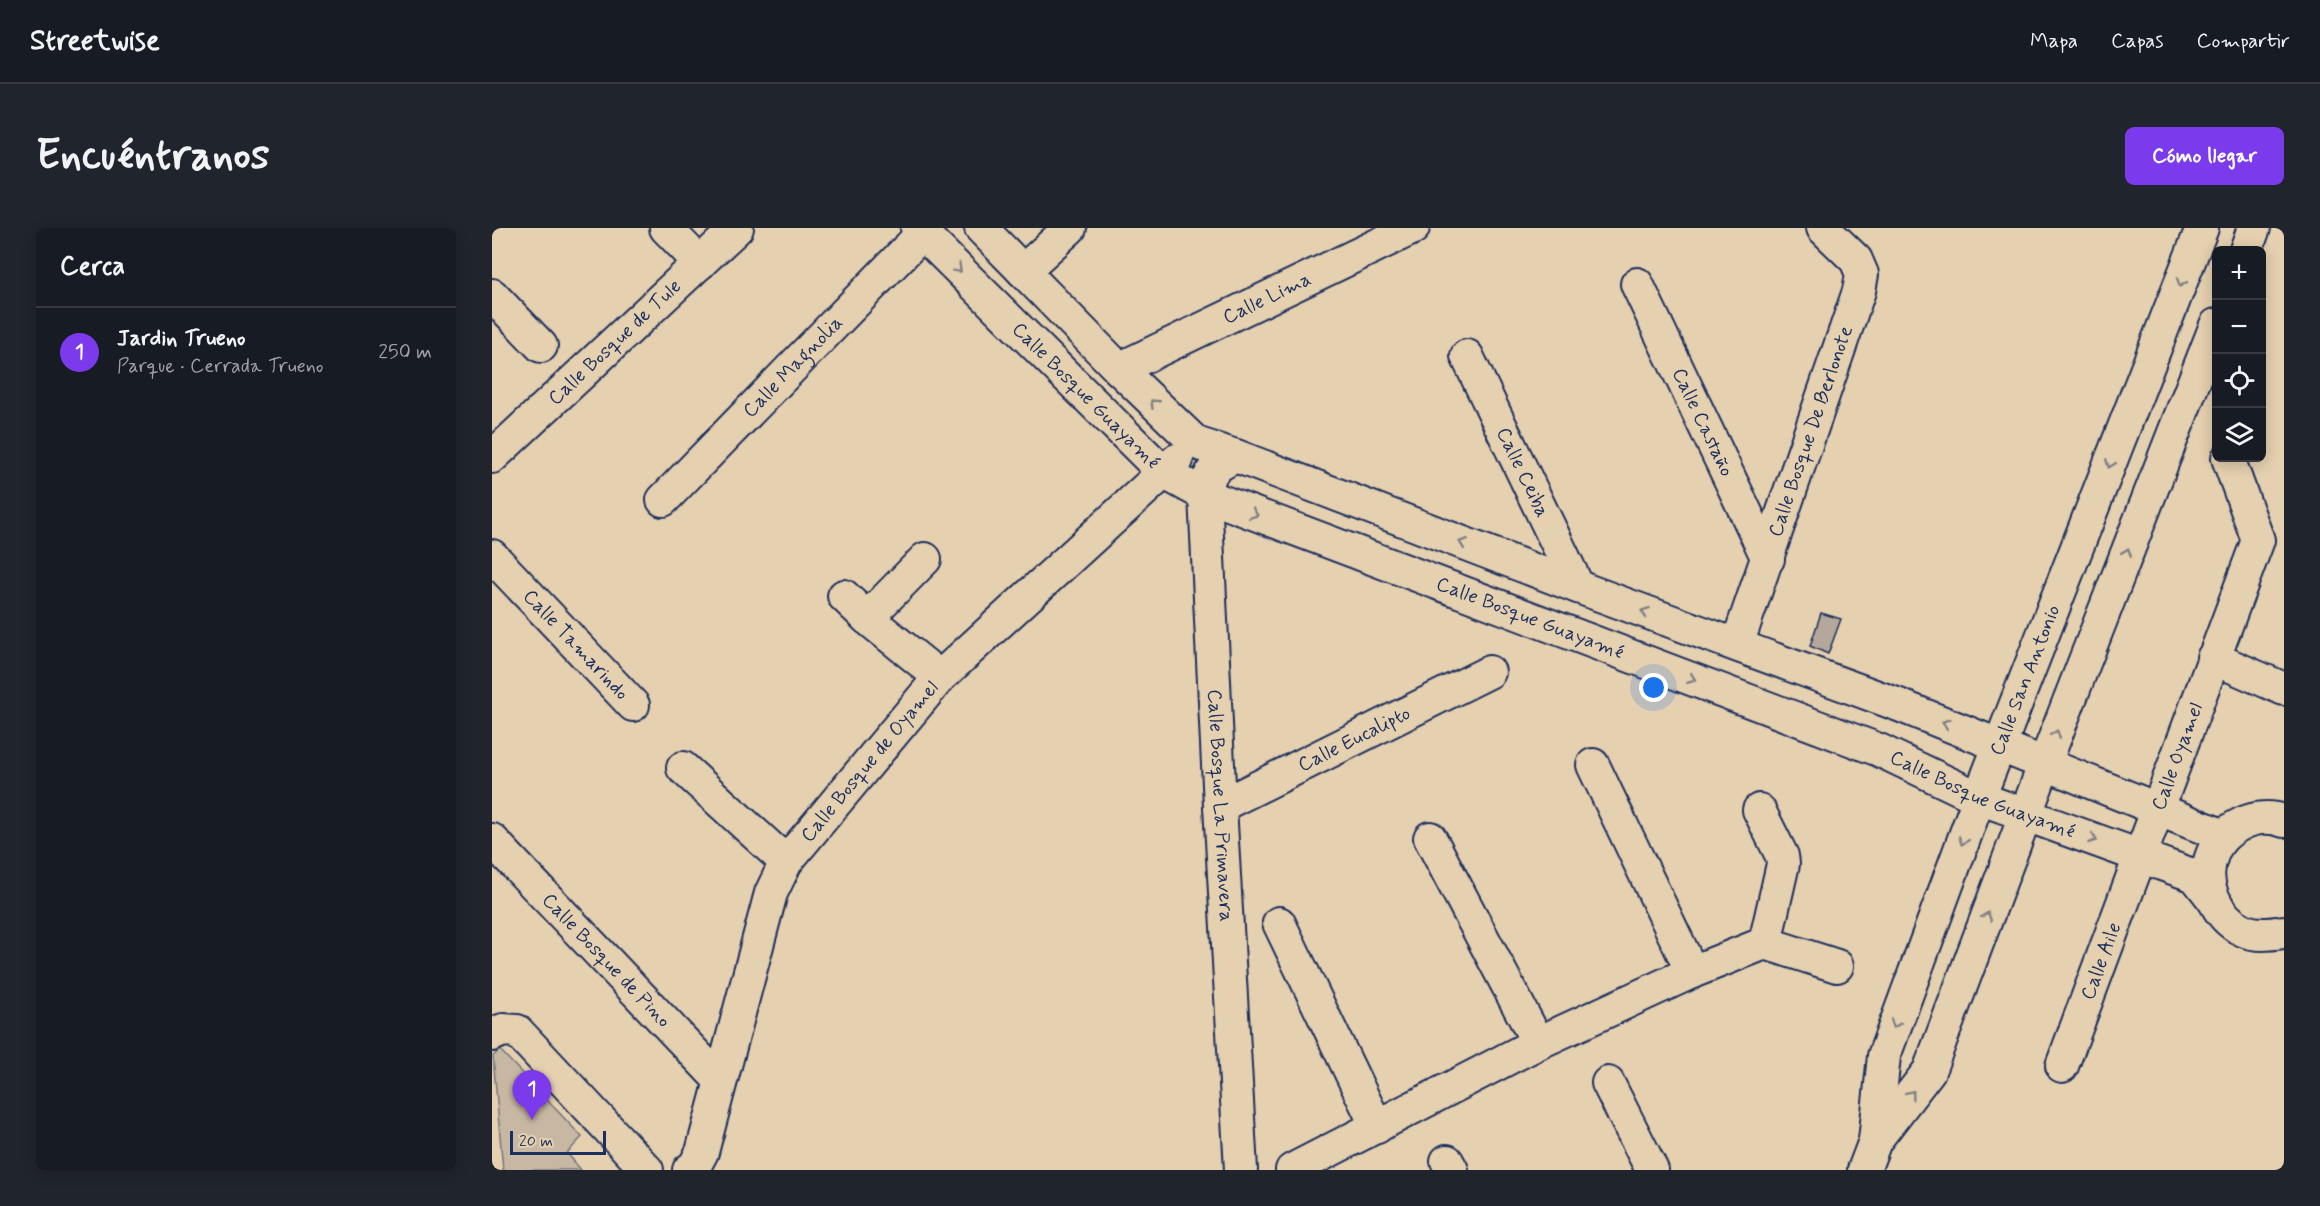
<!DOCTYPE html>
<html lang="es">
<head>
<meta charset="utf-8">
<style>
  :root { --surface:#171b24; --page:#20242c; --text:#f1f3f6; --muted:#9ea1a6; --line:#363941; --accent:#7c3aed }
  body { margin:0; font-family:Mynerve,sans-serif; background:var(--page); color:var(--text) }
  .controls { position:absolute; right:18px; top:18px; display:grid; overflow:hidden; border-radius:9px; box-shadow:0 3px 15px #0003 }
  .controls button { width:54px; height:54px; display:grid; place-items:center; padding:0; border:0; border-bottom:2px solid var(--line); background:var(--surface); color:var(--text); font:30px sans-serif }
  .scale { position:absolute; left:18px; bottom:15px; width:96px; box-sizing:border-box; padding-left:6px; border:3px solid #1b2f5e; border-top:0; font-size:16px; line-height:21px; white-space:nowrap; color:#1b2f5e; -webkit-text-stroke:4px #e5d0af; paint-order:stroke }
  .you { position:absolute; left:1162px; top:460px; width:21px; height:21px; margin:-15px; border:4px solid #fff; border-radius:50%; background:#1a73e8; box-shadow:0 0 0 9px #1a73e833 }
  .badge { display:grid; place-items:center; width:39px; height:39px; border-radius:50%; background:var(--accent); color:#fff; font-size:20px; font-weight:700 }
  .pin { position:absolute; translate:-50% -50px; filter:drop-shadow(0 2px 3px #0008) }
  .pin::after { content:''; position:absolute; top:32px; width:21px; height:18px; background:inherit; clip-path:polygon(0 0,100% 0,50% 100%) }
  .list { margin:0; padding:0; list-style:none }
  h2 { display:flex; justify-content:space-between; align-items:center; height:78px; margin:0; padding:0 24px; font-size:26px }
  h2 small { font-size:20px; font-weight:400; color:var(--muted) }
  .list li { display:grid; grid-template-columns:39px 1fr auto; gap:18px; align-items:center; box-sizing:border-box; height:90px; padding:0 24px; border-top:2px solid var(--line) }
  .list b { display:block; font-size:22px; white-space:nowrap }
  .list p { margin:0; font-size:20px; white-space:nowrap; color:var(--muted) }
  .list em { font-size:20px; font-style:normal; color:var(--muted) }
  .icon { flex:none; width:33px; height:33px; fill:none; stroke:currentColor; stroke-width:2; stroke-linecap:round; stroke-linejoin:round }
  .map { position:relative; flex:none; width:1792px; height:942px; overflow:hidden; border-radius:9px }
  header { display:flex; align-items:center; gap:36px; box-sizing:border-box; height:84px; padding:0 30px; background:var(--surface); border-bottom:2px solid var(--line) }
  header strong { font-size:28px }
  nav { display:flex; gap:33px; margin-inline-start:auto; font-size:21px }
  .intro { display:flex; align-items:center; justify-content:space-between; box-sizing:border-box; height:144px; padding:0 36px }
  h1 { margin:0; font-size:42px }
  .button { padding:15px 27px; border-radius:9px; background:var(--accent); color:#fff; font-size:21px; font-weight:700 }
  main { display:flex; gap:36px; padding:0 36px }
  aside { flex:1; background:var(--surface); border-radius:9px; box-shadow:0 3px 15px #0003 }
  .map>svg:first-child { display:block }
  .green { fill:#c8b8a3; stroke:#727480; stroke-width:1.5 }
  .building { fill:#b3a89b; stroke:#1b2f5e; stroke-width:1.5 }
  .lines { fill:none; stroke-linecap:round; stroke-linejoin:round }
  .minor-casing { stroke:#1b2f5e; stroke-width:36 }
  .minor { stroke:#e5d0af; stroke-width:32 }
  .oneway { stroke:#808086 }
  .labels { text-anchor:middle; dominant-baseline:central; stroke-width:6; stroke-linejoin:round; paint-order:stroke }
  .street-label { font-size:20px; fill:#1b2f5e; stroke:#e5d0af }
</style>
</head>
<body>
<header>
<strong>Streetwise</strong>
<nav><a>Mapa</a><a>Capas</a><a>Compartir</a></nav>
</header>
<div class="intro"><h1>Encuéntranos</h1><a class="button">Cómo llegar</a></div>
<main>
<aside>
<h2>Cerca<small></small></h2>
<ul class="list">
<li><span class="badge">1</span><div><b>Jardin Trueno</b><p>Parque · Cerrada Trueno</p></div><em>250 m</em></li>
</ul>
</aside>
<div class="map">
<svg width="1792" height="942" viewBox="0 0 1792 942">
  <rect width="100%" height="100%" fill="#e5d0af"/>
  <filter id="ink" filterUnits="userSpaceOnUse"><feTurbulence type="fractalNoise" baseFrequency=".0167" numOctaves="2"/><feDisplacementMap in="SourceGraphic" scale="12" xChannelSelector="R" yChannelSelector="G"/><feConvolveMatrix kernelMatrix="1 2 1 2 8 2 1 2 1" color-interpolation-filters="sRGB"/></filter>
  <g filter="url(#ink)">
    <path class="green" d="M8,822L90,909L75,925L89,942H11L1,828Z"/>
    <path class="building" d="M1329,385L1349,391L1336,426L1318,418Z"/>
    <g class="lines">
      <defs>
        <g id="minor">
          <path d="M174,0L208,35"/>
          <path id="s1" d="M425,0L671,244L713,267L1387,522L1487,570L1703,648L1721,671"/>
          <path d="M489,0L627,141L704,215L744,228L1086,359L1407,477L1732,608"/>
          <path d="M1754,22L1762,0"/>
          <path d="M531,43L578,0"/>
          <path id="s2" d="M1145,56L1276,331"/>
          <path d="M0,67L49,118"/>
          <path id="s3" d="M975,128L1086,359"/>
          <path id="s4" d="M627,141L921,0"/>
          <path id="s5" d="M744,228C721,239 718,241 713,267L728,578L749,942"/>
          <path id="s6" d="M0,229L245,0"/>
          <path id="s7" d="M171,272L430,6"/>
          <path id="s8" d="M0,328L141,477"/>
          <path d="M352,368L375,390L448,449"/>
          <path d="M375,390L433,331"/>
          <path id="s9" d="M1245,417L1367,63L1370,46L1364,32L1331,0"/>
          <path d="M1721,430L1792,461"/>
          <path d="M1101,537L1200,744"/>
          <path d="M191,540L294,634"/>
          <path id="s10" d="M728,578L997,444"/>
          <path d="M1267,582L1290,628L1291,636L1273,715"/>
          <path d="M1792,593C1765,583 1730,599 1720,627C1709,654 1724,689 1751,702C1764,708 1778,706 1792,704"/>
          <path d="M938,610L1046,815"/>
          <path id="s11" d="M0,612L228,852"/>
          <path d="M787,695L885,899"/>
          <path d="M0,807L11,802L25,803L155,942"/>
          <path id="s12" d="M1570,838L1766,312L1736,230"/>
          <path d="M1116,855L1160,942"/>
          <path d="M1383,913L1437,843L1553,535L1724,97"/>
          <path d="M955,933L960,942"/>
          <path id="s13" d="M197,942L202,939L210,924L279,665L294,634L448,449L685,232"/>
          <path d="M800,942L1046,815L1200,744L1273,715L1345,738"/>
          <path id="s14" d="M1372,942L1383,913L1392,828L1487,570L1710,0"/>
        </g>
      </defs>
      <use href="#minor" class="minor-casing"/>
      <use href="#minor" class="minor"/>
    </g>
    <defs><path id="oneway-chevron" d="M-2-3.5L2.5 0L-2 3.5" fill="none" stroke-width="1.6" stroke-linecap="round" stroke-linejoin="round" transform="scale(1.5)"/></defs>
    <g class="oneway">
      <use href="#oneway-chevron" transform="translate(466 41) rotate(45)"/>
      <use href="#oneway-chevron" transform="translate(1689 55) rotate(111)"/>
      <use href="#oneway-chevron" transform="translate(662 175) rotate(-136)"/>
      <use href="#oneway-chevron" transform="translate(1618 236) rotate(111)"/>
      <use href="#oneway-chevron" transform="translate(762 286) rotate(21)"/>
      <use href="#oneway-chevron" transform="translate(971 315) rotate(-159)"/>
      <use href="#oneway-chevron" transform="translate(1635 324) rotate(-69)"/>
      <use href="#oneway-chevron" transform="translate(1153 384) rotate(-160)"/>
      <use href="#oneway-chevron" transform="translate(1200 451) rotate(21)"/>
      <use href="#oneway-chevron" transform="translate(1454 495) rotate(-159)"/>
      <use href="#oneway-chevron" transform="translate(1564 506) rotate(-69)"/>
      <use href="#oneway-chevron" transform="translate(1601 611) rotate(20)"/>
      <use href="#oneway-chevron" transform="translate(1471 613) rotate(110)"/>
      <use href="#oneway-chevron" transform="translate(1495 688) rotate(-69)"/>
      <use href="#oneway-chevron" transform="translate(1403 796) rotate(110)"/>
      <use href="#oneway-chevron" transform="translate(1419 866) rotate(-52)"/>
    </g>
  </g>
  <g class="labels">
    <g class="street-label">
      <text stroke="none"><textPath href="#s4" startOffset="164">Calle Lima</textPath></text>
      <text stroke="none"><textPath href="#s6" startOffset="168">Calle Bosque de Tule</textPath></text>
      <text stroke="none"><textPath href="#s7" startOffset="186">Calle Magnolia</textPath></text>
      <text stroke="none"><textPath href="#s1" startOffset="238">Calle Bosque Guayamé</textPath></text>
      <text stroke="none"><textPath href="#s2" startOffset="153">Calle Castaño</textPath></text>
      <text stroke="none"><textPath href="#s9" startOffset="226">Calle Bosque De Berlonote</textPath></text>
      <text stroke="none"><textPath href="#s3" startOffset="129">Calle Ceiba</textPath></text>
      <text stroke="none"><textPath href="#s1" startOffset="742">Calle Bosque Guayamé</textPath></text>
      <text stroke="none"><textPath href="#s8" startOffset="122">Calle Tamarindo</textPath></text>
      <text stroke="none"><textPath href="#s14" startOffset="518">Calle San Antonio</textPath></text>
      <text stroke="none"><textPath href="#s10" startOffset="150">Calle Eucalipto</textPath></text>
      <text stroke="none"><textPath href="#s12" startOffset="330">Calle Oyamel</textPath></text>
      <text stroke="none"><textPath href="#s13" startOffset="456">Calle Bosque de Oyamel</textPath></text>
      <text stroke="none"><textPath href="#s1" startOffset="1228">Calle Bosque Guayamé</textPath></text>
      <text stroke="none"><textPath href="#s5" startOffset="364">Calle Bosque La Primavera</textPath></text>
      <text stroke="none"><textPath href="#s11" startOffset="166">Calle Bosque de Pino</textPath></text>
      <text stroke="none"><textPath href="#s12" startOffset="112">Calle Aile</textPath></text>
    </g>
  </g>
</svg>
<div class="controls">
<button>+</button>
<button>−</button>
<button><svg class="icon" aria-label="locate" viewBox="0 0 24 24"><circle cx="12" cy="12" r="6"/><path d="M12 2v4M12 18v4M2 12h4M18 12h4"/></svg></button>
<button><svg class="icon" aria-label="layers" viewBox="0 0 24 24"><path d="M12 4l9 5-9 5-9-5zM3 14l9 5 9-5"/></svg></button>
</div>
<div class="scale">20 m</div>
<div class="you"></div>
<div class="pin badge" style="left:40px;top:892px">1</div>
</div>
</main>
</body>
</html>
